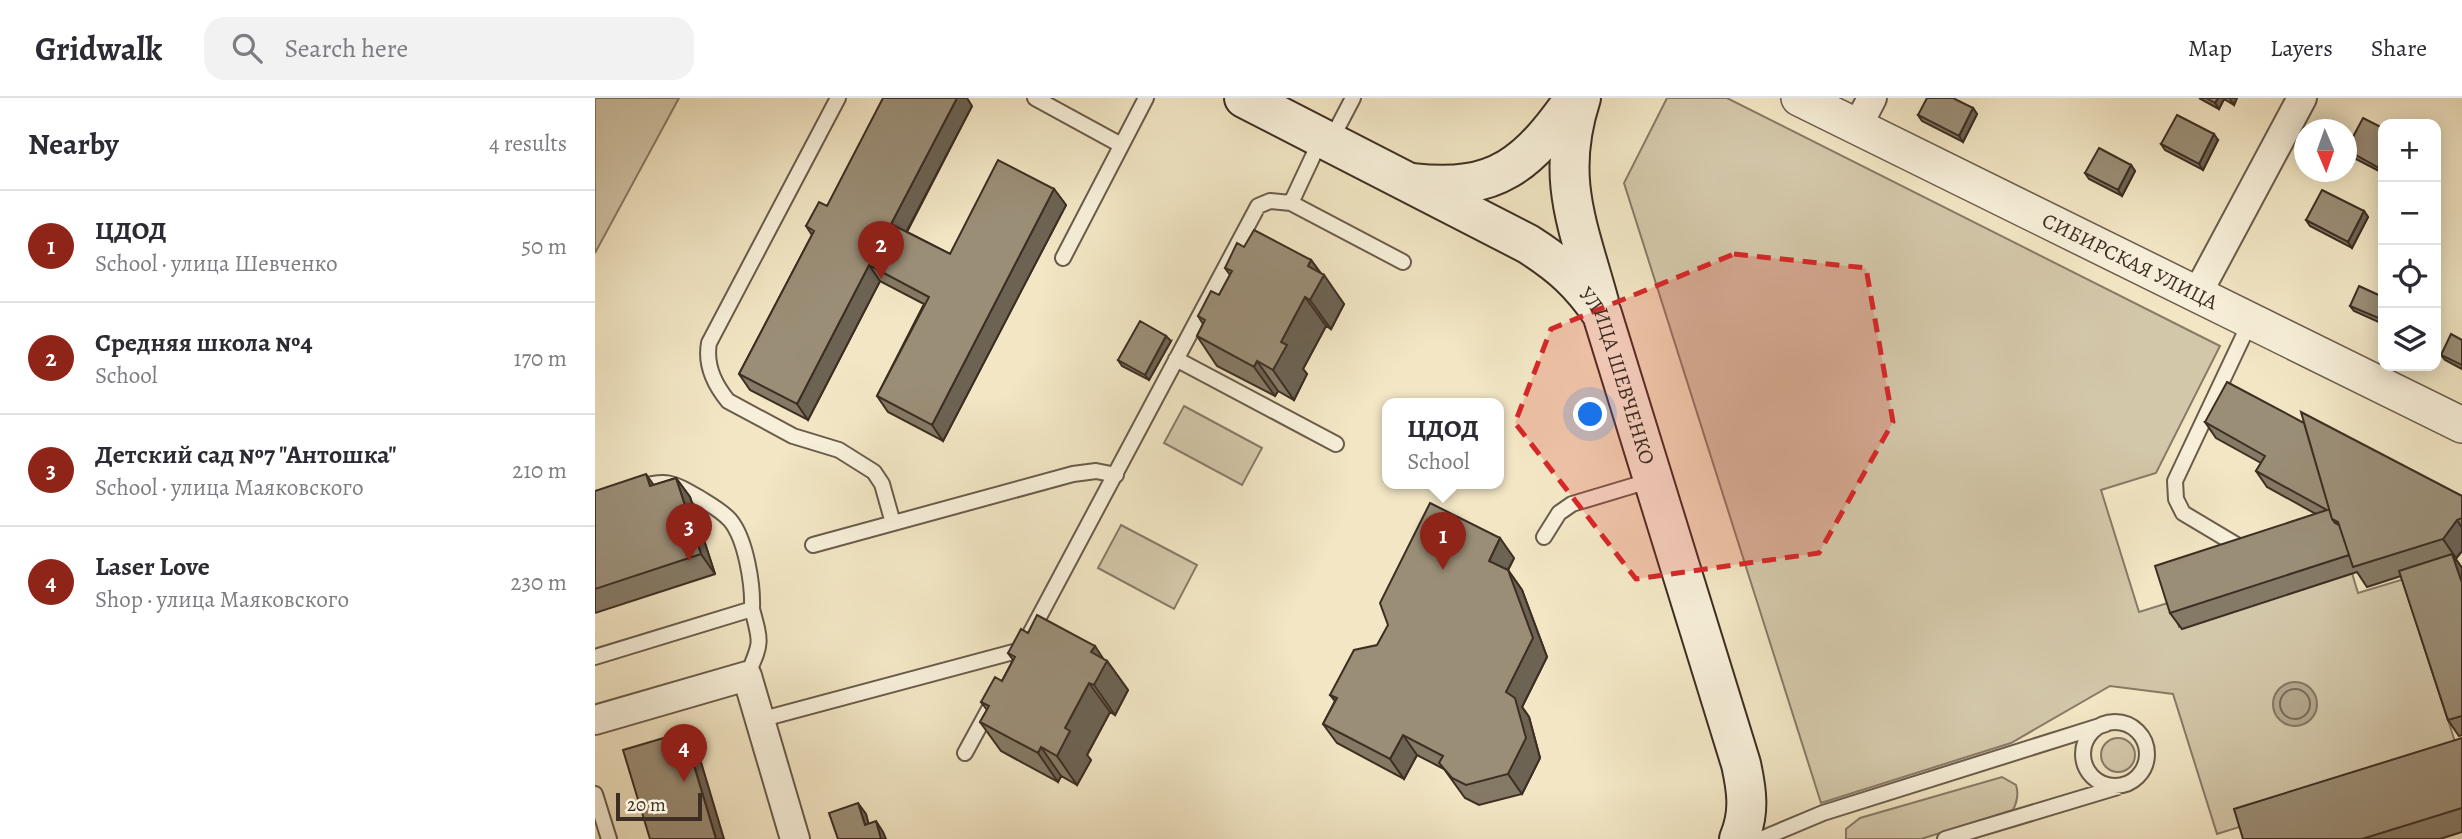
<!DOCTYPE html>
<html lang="en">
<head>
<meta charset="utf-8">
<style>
  :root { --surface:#fff; --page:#f2f2f3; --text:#2b2b33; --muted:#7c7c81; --line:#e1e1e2; --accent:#8f2418 }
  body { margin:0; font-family:Alegreya,serif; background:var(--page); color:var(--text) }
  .controls { position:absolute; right:21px; top:21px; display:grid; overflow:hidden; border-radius:14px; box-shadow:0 4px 18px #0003 }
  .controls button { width:63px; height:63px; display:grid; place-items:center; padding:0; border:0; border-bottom:2px solid var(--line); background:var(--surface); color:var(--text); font:35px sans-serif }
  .compass { position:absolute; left:1699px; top:21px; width:63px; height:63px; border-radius:50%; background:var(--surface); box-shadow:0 4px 18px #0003; rotate:178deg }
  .scale { position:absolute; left:21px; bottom:18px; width:86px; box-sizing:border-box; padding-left:7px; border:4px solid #3d2e23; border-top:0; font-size:19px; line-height:24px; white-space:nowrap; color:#3d2e23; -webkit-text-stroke:5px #f7efd9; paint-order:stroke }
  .you { position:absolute; left:996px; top:317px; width:24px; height:24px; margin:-18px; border:5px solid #fff; border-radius:50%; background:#1a73e8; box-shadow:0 0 0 10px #1a73e833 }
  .badge { display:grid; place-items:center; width:46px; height:46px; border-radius:50%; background:var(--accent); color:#fff; font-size:23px; font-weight:700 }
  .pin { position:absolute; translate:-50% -58px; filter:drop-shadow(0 2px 4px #0008) }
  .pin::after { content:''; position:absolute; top:37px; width:24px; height:21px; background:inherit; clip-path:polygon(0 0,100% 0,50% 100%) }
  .popup { position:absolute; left:787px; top:300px; width:122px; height:91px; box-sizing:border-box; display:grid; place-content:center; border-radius:14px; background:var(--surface); filter:drop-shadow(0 2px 5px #0005); font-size:23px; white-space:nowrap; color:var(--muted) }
  .popup b { font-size:26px; color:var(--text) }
  .popup::after { content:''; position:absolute; left:50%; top:100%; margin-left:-14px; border:14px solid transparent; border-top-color:var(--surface) }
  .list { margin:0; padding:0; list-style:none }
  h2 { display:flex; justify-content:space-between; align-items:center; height:91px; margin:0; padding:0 28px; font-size:30px }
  h2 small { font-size:23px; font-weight:400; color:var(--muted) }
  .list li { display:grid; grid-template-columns:46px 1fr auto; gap:21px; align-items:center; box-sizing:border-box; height:112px; padding:0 28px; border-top:2px solid var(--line) }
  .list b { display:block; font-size:26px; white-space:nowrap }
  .list p { margin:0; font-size:23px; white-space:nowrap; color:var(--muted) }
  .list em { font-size:23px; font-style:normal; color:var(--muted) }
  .icon { flex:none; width:38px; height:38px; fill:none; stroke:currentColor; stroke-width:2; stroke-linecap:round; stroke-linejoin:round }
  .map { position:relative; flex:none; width:1867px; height:741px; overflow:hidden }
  header { display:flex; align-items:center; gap:42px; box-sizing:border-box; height:98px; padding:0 35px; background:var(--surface); border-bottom:2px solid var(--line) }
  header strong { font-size:33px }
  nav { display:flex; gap:38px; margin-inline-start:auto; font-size:24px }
  .search { width:490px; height:63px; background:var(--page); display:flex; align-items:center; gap:18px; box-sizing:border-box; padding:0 24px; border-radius:21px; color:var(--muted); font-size:26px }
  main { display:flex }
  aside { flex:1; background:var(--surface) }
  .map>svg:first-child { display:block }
  .green { fill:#d3c7a9; stroke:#887a66; stroke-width:2 }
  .water { fill:#b4a78d; stroke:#847763; stroke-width:2 }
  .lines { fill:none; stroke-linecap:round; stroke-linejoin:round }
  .shore { stroke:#786a58; stroke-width:2 }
  .service-casing { stroke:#6a5c4b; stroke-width:18 }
  .minor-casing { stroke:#6a5c4b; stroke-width:32 }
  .tertiary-casing { stroke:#6a5c4b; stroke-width:38 }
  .secondary-casing { stroke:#3d2e23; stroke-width:42 }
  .service { stroke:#f7efd9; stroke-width:14 }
  .minor { stroke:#f7efd9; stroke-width:28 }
  .tertiary { stroke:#f7efd9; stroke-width:35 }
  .secondary { stroke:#f7efd9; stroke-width:38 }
  .wall { fill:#857a66; stroke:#3d2e23; stroke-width:2 }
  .shaded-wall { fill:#6c6353; stroke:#3d2e23; stroke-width:2 }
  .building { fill:#9b8e77; stroke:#3d2e23; stroke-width:2 }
  .marked { fill:#d62828; fill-opacity:0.2; stroke:#d62828; stroke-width:5; stroke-dasharray:14 9; stroke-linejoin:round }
  .labels { text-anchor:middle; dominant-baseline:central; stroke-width:5; stroke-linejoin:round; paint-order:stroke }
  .street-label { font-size:21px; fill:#3d2e23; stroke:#f7efd9 }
</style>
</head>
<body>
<header>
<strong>Gridwalk</strong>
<div class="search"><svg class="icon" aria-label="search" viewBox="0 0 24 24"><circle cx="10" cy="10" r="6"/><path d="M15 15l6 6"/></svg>Search here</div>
<nav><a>Map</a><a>Layers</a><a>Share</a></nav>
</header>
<main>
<aside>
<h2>Nearby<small>4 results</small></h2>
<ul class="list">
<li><span class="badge">1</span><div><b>ЦДОД</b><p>School · улица Шевченко</p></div><em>50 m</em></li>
<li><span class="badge">2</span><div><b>Средняя школа №4</b><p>School</p></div><em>170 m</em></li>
<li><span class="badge">3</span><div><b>Детский сад №7 &quot;Антошка&quot;</b><p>School · улица Маяковского</p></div><em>210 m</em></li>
<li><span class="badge">4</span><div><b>Laser Love</b><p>Shop · улица Маяковского</p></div><em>230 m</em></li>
</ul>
</aside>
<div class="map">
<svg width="1867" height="741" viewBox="0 0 1867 741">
  <rect width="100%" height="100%" fill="#f2e6c4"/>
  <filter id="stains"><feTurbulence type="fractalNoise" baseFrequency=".00286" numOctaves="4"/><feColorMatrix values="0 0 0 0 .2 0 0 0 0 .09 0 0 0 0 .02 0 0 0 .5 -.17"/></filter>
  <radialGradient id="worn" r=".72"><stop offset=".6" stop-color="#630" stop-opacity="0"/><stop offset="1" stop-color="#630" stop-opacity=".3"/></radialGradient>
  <path class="green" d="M0,0H84L0,155Z
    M1072,0H1132L1625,248L1561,375L1506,392L1544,514L1576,504L1584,529L1757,475L1763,495L1809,481L1865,660L1622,736L1578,596L1515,588L1416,645L1226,705L1029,85Z
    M589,308L667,350L647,387L569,345Z
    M526,427L602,467L579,511L503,470Z
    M1506 657a17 17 0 1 1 34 0a17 17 0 1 1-34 0Z
    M1407,679L1421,687C1424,696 1422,704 1418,712L1326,741H1251V731L1265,720Z"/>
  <path class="water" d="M1678 606a22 22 0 1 1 44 0a22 22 0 1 1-44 0Z"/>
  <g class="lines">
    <path class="shore" d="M1685 606a15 15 0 1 1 30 0a15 15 0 1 1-30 0Z"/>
    <defs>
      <path id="service" d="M243,0L114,245C110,267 119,286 133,303L198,338L244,352L279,374L287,386L298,425
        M440,0L526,47
        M736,42L758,0
        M696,105L808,164
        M468,160L551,0
        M581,261L741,346
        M949,439L964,415L977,406L1057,382
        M218,447L478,376L501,373L521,377
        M1645,449L1588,415L1581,401L1580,383L1655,224
        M436,534L663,108L675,103L696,105L726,41
        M0,559L157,511C158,487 151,441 135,422C126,412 114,406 103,399C77,384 71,381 42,390
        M152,578C166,545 167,547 157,511
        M164,622L426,552
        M1488 656a32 32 0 1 1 64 0a32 32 0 1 1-64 0Z
        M370,655L394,611
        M0,696L14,741
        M1166,741L1228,715L1511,626
        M1350,741L1523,689"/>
      <path id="minor" d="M1262,29L1277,0
        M1601,198L1707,0
        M0,622L152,578L200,741"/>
      <g id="tertiary">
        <path id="s1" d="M1204,0L1867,327"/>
      </g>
      <g id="secondary">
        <path id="s2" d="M649,0L933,146C966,167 985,184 1007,216L1146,666C1152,693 1155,715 1144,741"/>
        <path d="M986,0C960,80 983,127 1004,204"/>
        <path d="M818,85C902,95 934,65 979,1"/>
      </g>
    </defs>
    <use href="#service" class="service-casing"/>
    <use href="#minor" class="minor-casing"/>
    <use href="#tertiary" class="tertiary-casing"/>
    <use href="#secondary" class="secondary-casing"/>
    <use href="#service" class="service"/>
    <use href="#minor" class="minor"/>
    <use href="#tertiary" class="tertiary"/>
    <use href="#secondary" class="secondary"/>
  </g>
  <path class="wall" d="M1604,0H1642L1639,7L1629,1L1624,11Z
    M377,8L312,134L355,156L459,91L471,107L348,343L293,314L282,298L329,206L285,183L213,322L155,292L144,276L217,137L211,128L232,108Z
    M1378,10L1382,16L1368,44L1327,23L1323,17Z
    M1788,30V75L1755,58L1752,53V50Z
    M1623,42L1608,72L1570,52L1566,46Z
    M1536,67L1540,73L1527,98L1494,81L1490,75Z
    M1769,113L1773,119L1757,150L1715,128L1711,122Z
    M649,149L716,162L749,206L736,231L731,228L708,271L712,276L699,302L683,293L680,298L622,268L602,238L608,226L603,218L624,197L635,177L630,170Z
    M1788,199V226L1759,213L1755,208Z
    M1867,242V271L1850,262L1846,257Z
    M576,243L554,282L527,268L523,262Z
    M1610,324L1709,325L1867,398V453L1861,461L1867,470V637L1864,638L1853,622L1806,478L1772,489L1762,474L1587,531L1575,515L1721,416L1672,389L1661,373L1666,365L1621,340Z
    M81,380L95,399L120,476L0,515V393L59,387Z
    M919,460L913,472L927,492L952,559L927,609L934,619L945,660L927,696L884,707L870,700L849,671L822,657L809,681L742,645L728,626L740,603L735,597Z
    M433,535L512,563L533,592L520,617L515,614L492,657L496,662L482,687L466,678L463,684L406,653L385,624L392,612L386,604L407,583L418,562L413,555Z
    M1867,640V734L1845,741H1648Z"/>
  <path class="shaded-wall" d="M362,0H372L377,8L307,142L296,126Z
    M1623,0H1628L1629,1L1624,11L1620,5Z
    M1635,0H1642L1639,7L1635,1Z
    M1378,10L1382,16L1368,44L1364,38Z
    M1619,36L1623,42L1608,72L1604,66Z
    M1536,67L1540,73L1527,98L1523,92Z
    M459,91L471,107L348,343L337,327Z
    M1769,113L1773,119L1757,150L1753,144Z
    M716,162L728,179L729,177L749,206L736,231L715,202L713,168Z
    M274,167L285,183L213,322L202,306Z
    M710,199L731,228L708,271L712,276L699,302L678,272L686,244Z
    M571,238L576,243L554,282L550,277Z
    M662,263L683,293L680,298L659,269Z
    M51,376L65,396L55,388Z
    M81,380L95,399L120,476L106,456Z
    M1862,422L1867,430V453L1861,460L1848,441Z
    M905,440L919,460L908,482L894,463Z
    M1857,456L1867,470V485Z
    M913,472L927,492L952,559L927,609L934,619L945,660L927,696L913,676L911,594Z
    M500,548L511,565L512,563L533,592L520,617L499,587L496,554Z
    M494,585L515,614L492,657L496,662L482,687L462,658L470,630Z
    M89,634L103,654L129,741H121Z
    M808,637L822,657L809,681L795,661Z
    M446,649L466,678L463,684L443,655Z
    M263,705L271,716L277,738L270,727Z
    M281,723L288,734L291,741H286Z"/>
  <path class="building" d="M288,0H362L296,126L355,156L403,62L459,91L337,327L282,298L334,199L274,167L202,306L144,276L219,133L211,128L224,104L232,108Z
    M1332,0H1358L1378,10L1364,38L1323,17Z
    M1611,0H1623L1620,5Z
    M1582,17L1619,36L1604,66L1566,46Z
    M1768,20L1788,30V66L1786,71L1752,52V50Z
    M1504,50L1536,67L1523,92L1490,75Z
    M1727,92L1769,113L1753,144L1711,122Z
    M659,132L716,162L713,168L729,177L715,202L710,199L686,244L692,247L678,272L662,263L659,269L602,238L610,222L603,218L616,193L624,197L637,173L630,170L642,145L649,149Z
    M1764,188L1788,199V222L1755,208Z
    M545,223L571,238L550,277L523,262Z
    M1856,236L1867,242V267L1846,257Z
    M1632,284L1709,325L1737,421L1740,425L1744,427L1754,457L1575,515L1560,468L1732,412L1661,373L1670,358L1610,324Z
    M1706,314L1867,398V420L1862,422L1848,441L1758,469L1743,424L1737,421Z
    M51,376L55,388L81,380L106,456L0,491V393Z
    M835,405L905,440L894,463L913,472L938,540L911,594L920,600L931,640L913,676L871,687L857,680L844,665L848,658L808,637L795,661L728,626L742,600L735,597L759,552L782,547L793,527L785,505Z
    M1857,456L1867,485V618L1853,622L1804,473Z
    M442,517L500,548L496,554L512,563L499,587L494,585L470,630L475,633L462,658L446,649L443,655L385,624L394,608L386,604L400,579L407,583L420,559L413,555L426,531L433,535Z
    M89,634L121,741H55L28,652Z
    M1867,640V710L1767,741H1648L1639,711Z
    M263,705L270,727L281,723L286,741H243L234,715Z"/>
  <path class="marked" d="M1139,156L1271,170L1298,324L1224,455L1041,481L920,325L956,231Z"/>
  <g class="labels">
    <g class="street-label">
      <text stroke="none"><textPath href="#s1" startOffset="369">СИБИРСКАЯ УЛИЦА</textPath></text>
      <text stroke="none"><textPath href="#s2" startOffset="485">УЛИЦА ШЕВЧЕНКО</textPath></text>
    </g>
  </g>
  <rect width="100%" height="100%" filter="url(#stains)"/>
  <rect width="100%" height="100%" fill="url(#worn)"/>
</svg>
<div class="controls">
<button>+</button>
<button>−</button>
<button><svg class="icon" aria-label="locate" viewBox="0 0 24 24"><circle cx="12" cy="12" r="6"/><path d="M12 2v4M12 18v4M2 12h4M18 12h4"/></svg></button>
<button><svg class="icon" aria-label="layers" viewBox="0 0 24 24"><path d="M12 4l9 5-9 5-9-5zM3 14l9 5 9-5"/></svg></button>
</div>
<svg class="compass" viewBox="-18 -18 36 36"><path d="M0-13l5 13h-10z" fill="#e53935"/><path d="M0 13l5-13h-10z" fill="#7c7c81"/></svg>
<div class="scale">20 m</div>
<div class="you"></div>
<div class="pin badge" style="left:848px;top:472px">1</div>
<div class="popup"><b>ЦДОД</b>School</div>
<div class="pin badge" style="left:286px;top:181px">2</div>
<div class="pin badge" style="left:94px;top:463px">3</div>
<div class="pin badge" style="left:89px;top:684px">4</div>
</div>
</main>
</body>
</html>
